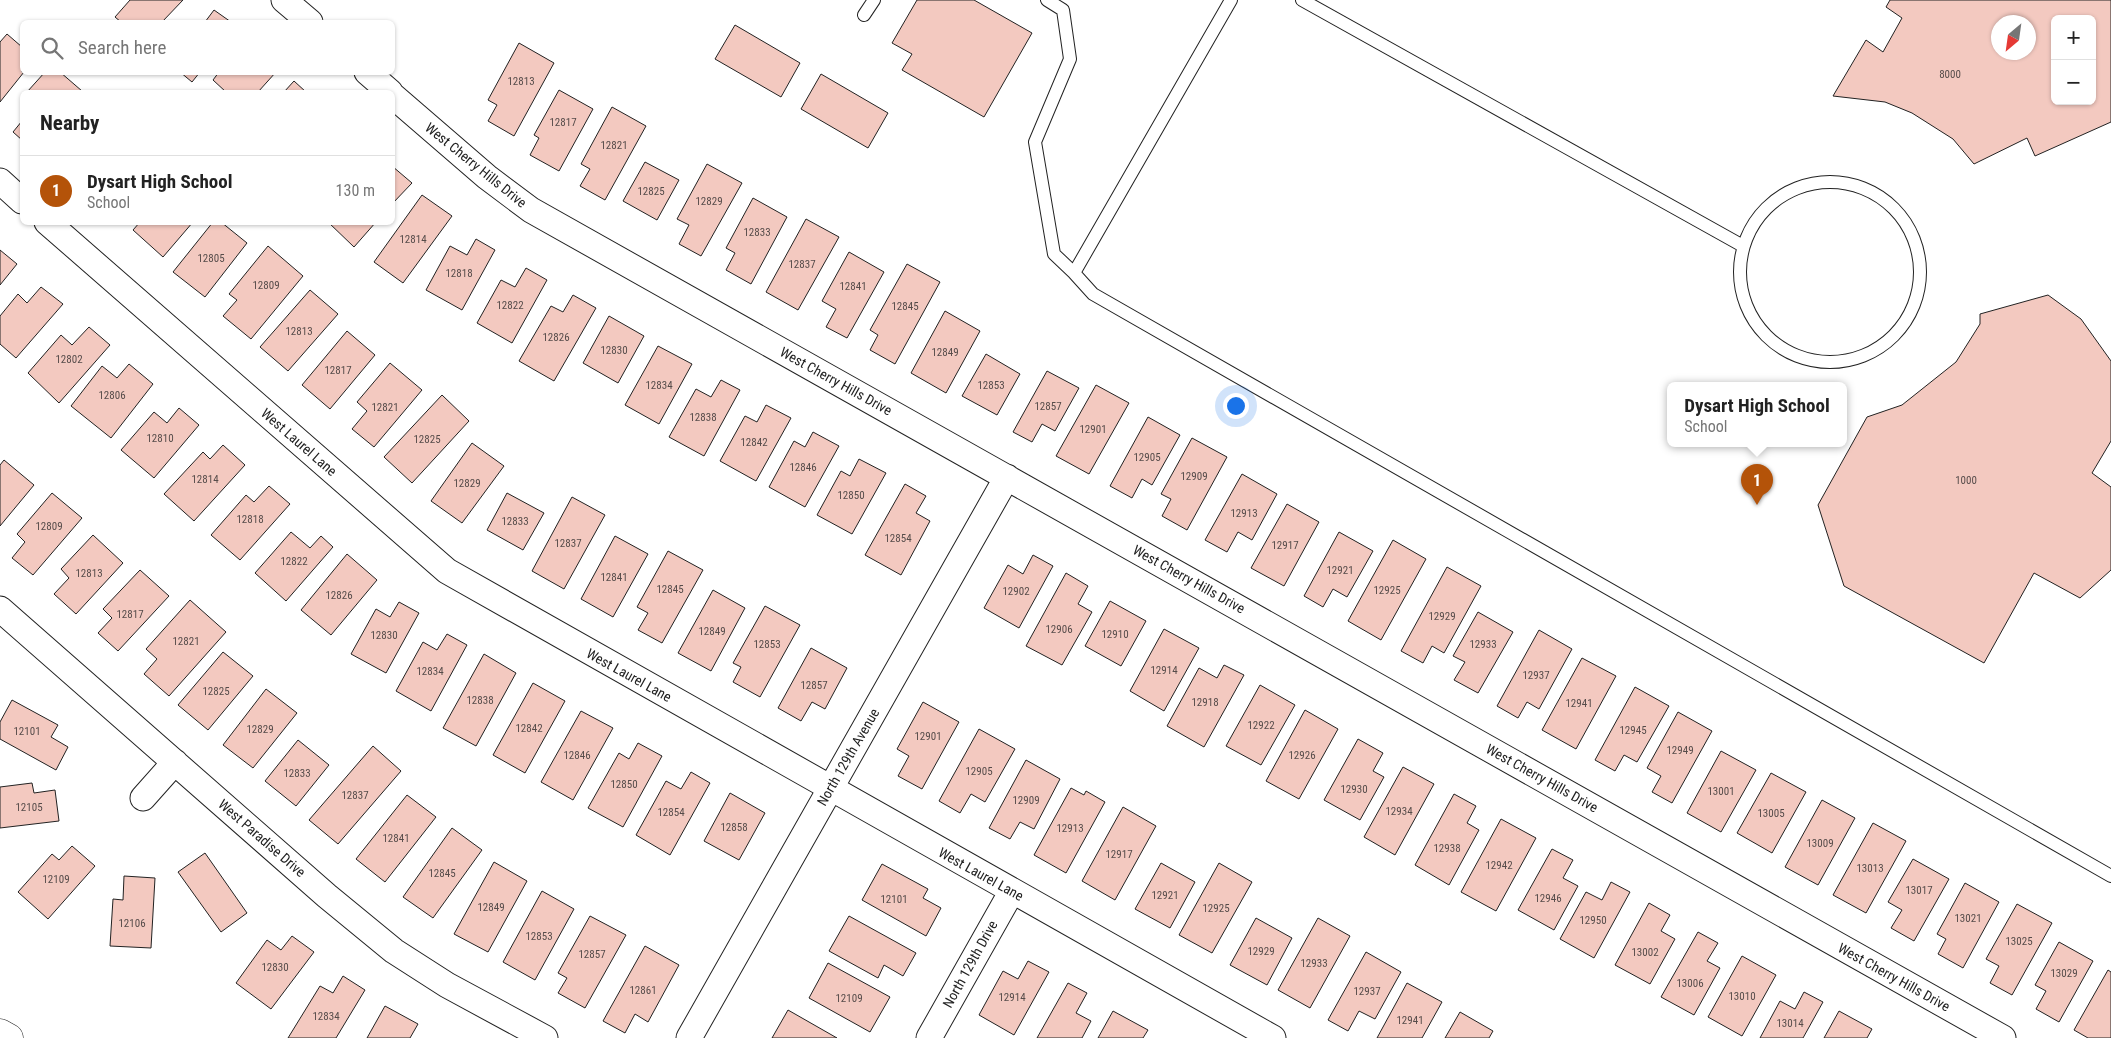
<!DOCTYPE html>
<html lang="en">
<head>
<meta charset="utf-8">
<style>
  :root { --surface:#fff; --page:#f6f6f6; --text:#222; --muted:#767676; --line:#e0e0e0; --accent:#b45309 }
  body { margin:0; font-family:"Roboto Condensed",sans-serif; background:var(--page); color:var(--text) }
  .controls { position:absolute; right:15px; top:15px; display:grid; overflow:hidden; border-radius:8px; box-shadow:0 1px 4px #0004 }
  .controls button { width:45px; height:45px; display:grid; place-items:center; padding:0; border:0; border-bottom:1px solid var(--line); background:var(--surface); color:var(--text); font:25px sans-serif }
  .compass { position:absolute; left:1991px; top:15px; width:45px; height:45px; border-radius:50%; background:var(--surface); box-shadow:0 1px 4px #0004; rotate:209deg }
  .you { position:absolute; left:1235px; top:405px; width:18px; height:18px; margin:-12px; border:4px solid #fff; border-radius:50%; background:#1a73e8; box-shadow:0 0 0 8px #1a73e833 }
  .badge { display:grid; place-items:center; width:32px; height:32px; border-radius:50%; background:var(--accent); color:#fff; font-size:16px; font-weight:700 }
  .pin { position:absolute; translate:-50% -41px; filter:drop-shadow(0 1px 2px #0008) }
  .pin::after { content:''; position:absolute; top:26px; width:18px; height:15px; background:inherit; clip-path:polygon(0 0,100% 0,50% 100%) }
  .popup { position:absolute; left:1667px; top:382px; width:180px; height:65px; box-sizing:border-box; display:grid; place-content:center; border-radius:8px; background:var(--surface); filter:drop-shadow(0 1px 4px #0005); font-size:16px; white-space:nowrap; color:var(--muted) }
  .popup b { font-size:19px; color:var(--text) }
  .popup::after { content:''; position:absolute; left:50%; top:100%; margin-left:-10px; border:10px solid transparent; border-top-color:var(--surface) }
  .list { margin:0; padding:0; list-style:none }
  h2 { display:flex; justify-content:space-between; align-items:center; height:65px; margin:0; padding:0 20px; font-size:21px }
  h2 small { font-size:16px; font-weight:400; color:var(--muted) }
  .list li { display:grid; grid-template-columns:32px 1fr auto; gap:15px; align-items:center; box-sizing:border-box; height:70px; padding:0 20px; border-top:1px solid var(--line) }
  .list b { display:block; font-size:19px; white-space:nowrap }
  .list p { margin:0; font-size:16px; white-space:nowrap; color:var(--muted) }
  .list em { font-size:16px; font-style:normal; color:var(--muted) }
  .icon { flex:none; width:28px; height:28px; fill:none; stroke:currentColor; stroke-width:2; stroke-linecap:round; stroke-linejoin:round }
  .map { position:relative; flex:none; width:2111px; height:1038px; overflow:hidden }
  .search { position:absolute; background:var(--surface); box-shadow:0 1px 4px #0004; left:20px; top:20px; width:375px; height:55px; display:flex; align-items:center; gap:12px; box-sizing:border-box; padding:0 18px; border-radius:8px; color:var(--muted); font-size:19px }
  .panel { position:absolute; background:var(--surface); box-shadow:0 1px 4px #0004; left:20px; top:90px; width:375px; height:135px; border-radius:8px }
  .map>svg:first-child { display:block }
  .building { fill:#f3c9c0; stroke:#222; fill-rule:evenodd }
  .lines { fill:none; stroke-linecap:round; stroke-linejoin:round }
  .lane-casing { stroke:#222; stroke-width:14 }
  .street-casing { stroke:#222; stroke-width:27 }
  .secondary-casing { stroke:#222; stroke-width:29 }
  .lane { stroke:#fff; stroke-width:12 }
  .street { stroke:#fff; stroke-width:25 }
  .secondary { stroke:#fff; stroke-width:28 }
  .labels { text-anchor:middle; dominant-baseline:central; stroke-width:4; stroke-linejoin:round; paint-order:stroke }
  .number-label { font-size:11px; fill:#564c4a }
  .street-label { font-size:14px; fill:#222; stroke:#fff }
</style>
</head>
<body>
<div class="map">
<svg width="2111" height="1038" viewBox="0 0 2111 1038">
  <rect width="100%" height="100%" fill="#fff"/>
  <path class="building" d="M130,0H183L162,22H121L115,17Z
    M917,0H974L1032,33L984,117L902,70L912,54L892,43Z
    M1890,0H2111V122L2035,156L2027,138L1974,164L1953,139L1912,113L1885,102L1833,96L1866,40L1883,52L1902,18L1886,7ZM2055,19H2092V101H2055ZM1998,22H2028V52H1998Z
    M214,10L231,22H205Z
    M735,25L800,63L781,97L715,59Z
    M7,34L22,47V72H24L0,102V42Z
    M519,43L554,63L514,136L488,121L497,105L488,100Z
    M45,72H60L82,91L27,92Z
    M180,72H200L192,82Z
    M219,72H276L258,92H226L213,80Z
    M821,74L888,113L868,148L801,109Z
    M294,81L306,92H284Z
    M559,90L593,109L559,171L530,155L539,138L534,135Z
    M612,107L646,126L605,200L580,186L590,169L581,164Z
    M22,121V140L13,132Z
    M645,162L679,180L657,220L623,201Z
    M707,164L742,183L701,256L679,244L689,225L677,219Z
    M392,166L412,183L392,204Z
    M422,195L452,216L403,283L374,262Z
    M753,198L787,217L751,284L726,270L735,253L726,248Z
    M806,219L839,237L798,310L766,292Z
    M140,222H193L163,257L133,230Z
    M213,222H221L247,243L205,297L173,272Z
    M328,222H376L354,247Z
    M476,239L495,250L462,310L426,290L450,246L467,255Z
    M268,246L303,276L251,339L223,316L237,300L229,294Z
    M0,250L17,264L0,285Z
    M849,252L884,272L847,338L826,327L836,309L822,301Z
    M907,264L940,282L895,364L870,350L878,335L870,330Z
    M526,268L547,280L512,343L477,323L501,280L515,287Z
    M41,287L63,304L16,358L0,344V316L18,294L27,303Z
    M310,290L338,314L288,371L260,347Z
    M573,295L596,308L554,381L519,361L551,306L563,312Z
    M2048,295L2081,319L2111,361V441L2092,473L2111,487V570L2080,598L2034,573L1984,663L1844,586L1818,505L1867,417L1902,405L1956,362L1980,324V314Z
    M945,311L980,331L946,393L911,373Z
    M609,316L644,336L618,383L583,363Z
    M89,327L110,345L59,403L28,373L61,335L72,345Z
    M347,331L375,355L330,409L302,385Z
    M658,346L692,364L659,424L625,405Z
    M986,354L1020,374L997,415L962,396Z
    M390,363L422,390L374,447L352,429L367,411L357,402Z
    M129,364L153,384L111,438L71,406L102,366L117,378Z
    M1047,371L1079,388L1055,431L1042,424L1032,442L1013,432Z
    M721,380L740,390L704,456L669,437L696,389L711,397Z
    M1096,385L1129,403L1089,474L1056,456Z
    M442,395L469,421L412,483L384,457Z
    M766,405L791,418L756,481L720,461L745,416L757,422Z
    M179,408L199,425L154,478L121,450L154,412L167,423Z
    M1148,417L1180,435L1152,485L1142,479L1132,498L1110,486Z
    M813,432L839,446L805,507L769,487L794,441L805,447Z
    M1192,438L1227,457L1187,530L1162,516L1171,499L1161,494Z
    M472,443L504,466L462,523L431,501Z
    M223,445L245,465L194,521L164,494L203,452L210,459Z
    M859,459L886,473L852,534L817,515L841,471L850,476Z
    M4,460L34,485L0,526V465Z
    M1242,474L1277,494L1252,540L1238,532L1227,552L1205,540Z
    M905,484L926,496L916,513L930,521L901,575L865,555Z
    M269,486L290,504L240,560L211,535L246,495L254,502Z
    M52,493L82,518L33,575L12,558L25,542L17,534Z
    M507,493L544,513L523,550L487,530Z
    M572,497L605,515L564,589L532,571Z
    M1287,504L1319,522L1284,586L1251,568Z
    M291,532L310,548L321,536L333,547L286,601L255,573Z
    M1339,532L1373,551L1347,597L1333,589L1323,607L1304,596Z
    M93,535L123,563L76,614L54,594L69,578L61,569Z
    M615,536L648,554L613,617L581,599Z
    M1393,540L1426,559L1381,640L1348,621Z
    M668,551L703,570L662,643L638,630L648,613L637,607Z
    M347,554L377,580L331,635L301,610Z
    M1033,555L1053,566L1019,628L984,608L1008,565L1023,574Z
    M1447,567L1481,586L1444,653L1432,646L1423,663L1401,651Z
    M140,570L169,596L118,651L98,633L112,618L103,609Z
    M1066,573L1088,586L1078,604L1092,612L1062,665L1026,646Z
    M713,590L745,608L711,671L678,653Z
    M190,600L226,632L169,696L144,674L157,659L146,649Z
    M1110,601L1146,621L1121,666L1085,646Z
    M399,602L419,613L386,673L351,654L376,609L390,617Z
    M765,606L800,625L760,697L733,682L741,667L733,663Z
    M1478,612L1513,632L1478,693L1454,680L1465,662L1453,656Z
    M1164,629L1199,648L1164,711L1130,691Z
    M1539,630L1572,649L1539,709L1527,702L1518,718L1497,706Z
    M447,634L467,645L431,711L396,691L423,642L437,650Z
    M811,648L847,668L825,709L812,702L801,721L778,708Z
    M223,652L253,676L208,730L178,705Z
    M484,654L516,673L476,746L443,728Z
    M1582,658L1616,676L1576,749L1542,730Z
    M1224,665L1244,675L1204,747L1167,726L1199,668L1217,678Z
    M533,683L565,701L525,773L493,755Z
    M1260,685L1295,705L1261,765L1226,746Z
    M1635,687L1669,706L1637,762L1624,755L1615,771L1595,760Z
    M266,689L297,713L253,768L223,745Z
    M12,700L58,725L51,737L68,747L56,770L0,739V722Z
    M923,702L959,722L922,789L898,776L909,756L897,749Z
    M1305,710L1338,729L1299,799L1266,781Z
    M581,711L613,728L573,800L541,782Z
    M1678,712L1712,731L1672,803L1652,792L1661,776L1647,768Z
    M979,729L1015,749L985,802L971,794L960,813L939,801Z
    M1358,739L1383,753L1373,771L1384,777L1360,820L1324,800Z
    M298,740L329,765L296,806L265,781Z
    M638,743L662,756L623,827L588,808L619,753L629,759Z
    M373,746L401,771L338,844L309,820Z
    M1721,751L1756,770L1721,832L1687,813Z
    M1026,760L1060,779L1034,829L1020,822L1010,839L989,828Z
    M1403,767L1434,784L1395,855L1364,837Z
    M691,772L710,783L670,855L636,835L666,781L681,789Z
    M1771,773L1806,792L1772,853L1737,833Z
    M32,783L34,793L55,790L59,821L0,828V787Z
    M1071,788L1084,795L1086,791L1105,802L1066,873L1034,855Z
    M730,793L765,813L739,860L704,841Z
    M1454,794L1476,806L1467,823L1479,830L1449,885L1415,865Z
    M407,795L436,817L385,882L356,859Z
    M1822,800L1855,818L1818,885L1785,867Z
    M1123,807L1156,826L1115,900L1082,881Z
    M1501,819L1536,838L1496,911L1461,892Z
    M1873,823L1906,841L1866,913L1833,895Z
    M452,828L482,850L433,918L403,897Z
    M72,846L95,866L48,919L18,892L52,854L59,860Z
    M1552,849L1573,860L1563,878L1578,886L1554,930L1518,910Z
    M205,853L247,913L221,932L178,872Z
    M1913,859L1949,879L1914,941L1891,928L1902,910L1888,902Z
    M494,862L527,881L488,952L454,934Z
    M1161,863L1195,882L1170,928L1135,909Z
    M1219,863L1252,882L1212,953L1179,935Z
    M882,864L928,889L923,898L941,908L926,936L862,900Z
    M124,876L155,878L151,948L110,946L113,899L123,900Z
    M1611,882L1630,892L1594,958L1560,939L1586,892L1602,900Z
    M1965,883L1999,902L1963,968L1938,954L1946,939L1937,934Z
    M542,891L574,909L535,980L503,962Z
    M1649,903L1670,915L1661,931L1675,939L1650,984L1615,965Z
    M2017,904L2052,923L2012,995L1990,983L1999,966L1986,959Z
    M590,916L626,935L585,1008L558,993L567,978L558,973Z
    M849,916L916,953L903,976L884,965L878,978L829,951Z
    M1256,918L1292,938L1267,985L1230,965Z
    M1318,918L1350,936L1310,1008L1278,990Z
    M1698,932L1718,943L1707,961L1720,968L1694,1015L1661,997Z
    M292,936L314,952L271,1009L236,983L267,940L281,950Z
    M2059,942L2093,961L2059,1022L2036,1009L2046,991L2035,985Z
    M645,946L679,965L648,1022L635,1014L625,1033L603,1021Z
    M1366,952L1401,972L1375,1019L1359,1011L1348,1031L1328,1020Z
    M1742,956L1776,975L1742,1036L1708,1017Z
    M1028,961L1049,972L1014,1035L979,1015L1003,971L1018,979Z
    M828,963L890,997L870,1032L809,998Z
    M2108,970L2111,972V1038H2088L2074,1030Z
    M343,976L365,990L336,1038H288L320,986L333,993Z
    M1068,983L1087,993L1076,1013L1091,1021L1082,1038H1037Z
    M1407,983L1442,1002L1422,1038H1377Z
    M1804,992L1823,1002L1803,1038H1760L1780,1001L1795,1009Z
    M385,1006L418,1024L410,1038H367Z
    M788,1010L837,1038H772Z
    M1113,1011L1148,1030L1143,1038H1098Z
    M1839,1011L1872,1029L1867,1038H1824Z
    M1460,1012L1493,1031L1489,1038H1445Z"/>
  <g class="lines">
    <defs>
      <path id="lane" d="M1047,0L1063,10L1070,59L1035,142L1054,254L1074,273
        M1231,0L1074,273L1093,294L2111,876
        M1302,0L1743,246
        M864,15L874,0
        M1740 272a90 90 0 1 1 180 0a90 90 0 1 1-180 0Z"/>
      <path id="street" d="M284,0L310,22
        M367,72L390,92
        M392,95L487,177L531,210L2003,1038
        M0,181L22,201
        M47,222L447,571L1273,1038
        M0,609L327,896L394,951L447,985L545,1038
        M143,798L175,762
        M689,1038L1007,477
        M929,1038L1012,891"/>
      <path id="secondary" d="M0,1033L9,1038"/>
    </defs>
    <use href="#lane" class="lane-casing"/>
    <use href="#street" class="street-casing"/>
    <use href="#secondary" class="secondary-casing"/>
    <use href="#lane" class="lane"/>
    <use href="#street" class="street"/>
    <use href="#secondary" class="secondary"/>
  </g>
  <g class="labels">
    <g class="number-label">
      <text x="1950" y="74">8000</text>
      <text x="521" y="81">12813</text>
      <text x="563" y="122">12817</text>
      <text x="614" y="145">12821</text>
      <text x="651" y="191">12825</text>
      <text x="709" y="201">12829</text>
      <text x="757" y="232">12833</text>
      <text x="413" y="239">12814</text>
      <text x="211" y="258">12805</text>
      <text x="802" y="264">12837</text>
      <text x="459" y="273">12818</text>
      <text x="266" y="285">12809</text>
      <text x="853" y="286">12841</text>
      <text x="510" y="305">12822</text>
      <text x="905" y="306">12845</text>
      <text x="299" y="331">12813</text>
      <text x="556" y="337">12826</text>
      <text x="614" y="350">12830</text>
      <text x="945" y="352">12849</text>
      <text x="69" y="359">12802</text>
      <text x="338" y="370">12817</text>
      <text x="659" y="385">12834</text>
      <text x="991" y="385">12853</text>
      <text x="112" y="395">12806</text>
      <text x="1048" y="406">12857</text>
      <text x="385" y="407">12821</text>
      <text x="703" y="417">12838</text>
      <text x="1093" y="429">12901</text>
      <text x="160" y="438">12810</text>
      <text x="427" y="439">12825</text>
      <text x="754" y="442">12842</text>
      <text x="1147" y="457">12905</text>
      <text x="803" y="467">12846</text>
      <text x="1194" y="476">12909</text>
      <text x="205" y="479">12814</text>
      <text x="1966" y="480">1000</text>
      <text x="467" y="483">12829</text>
      <text x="851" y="495">12850</text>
      <text x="1244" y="513">12913</text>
      <text x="250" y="519">12818</text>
      <text x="515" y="521">12833</text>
      <text x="49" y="526">12809</text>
      <text x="898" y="538">12854</text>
      <text x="568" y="543">12837</text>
      <text x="1285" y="545">12917</text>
      <text x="294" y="561">12822</text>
      <text x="1340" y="570">12921</text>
      <text x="89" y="573">12813</text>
      <text x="614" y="577">12841</text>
      <text x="670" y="589">12845</text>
      <text x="1387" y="590">12925</text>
      <text x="1016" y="591">12902</text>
      <text x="339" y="595">12826</text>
      <text x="130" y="614">12817</text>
      <text x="1442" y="616">12929</text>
      <text x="1059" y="629">12906</text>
      <text x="712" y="631">12849</text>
      <text x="1115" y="634">12910</text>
      <text x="384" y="635">12830</text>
      <text x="186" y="641">12821</text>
      <text x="767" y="644">12853</text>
      <text x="1483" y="644">12933</text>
      <text x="1164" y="670">12914</text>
      <text x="430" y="671">12834</text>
      <text x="1536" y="675">12937</text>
      <text x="814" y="685">12857</text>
      <text x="216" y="691">12825</text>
      <text x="480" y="700">12838</text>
      <text x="1205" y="702">12918</text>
      <text x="1579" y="703">12941</text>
      <text x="1261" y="725">12922</text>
      <text x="529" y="728">12842</text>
      <text x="260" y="729">12829</text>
      <text x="1633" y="730">12945</text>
      <text x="27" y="731">12101</text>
      <text x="928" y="736">12901</text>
      <text x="1680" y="750">12949</text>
      <text x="577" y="755">12846</text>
      <text x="1302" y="755">12926</text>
      <text x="979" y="771">12905</text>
      <text x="297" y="773">12833</text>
      <text x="624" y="784">12850</text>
      <text x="1354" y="789">12930</text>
      <text x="1721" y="791">13001</text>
      <text x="355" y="795">12837</text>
      <text x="1026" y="800">12909</text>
      <text x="29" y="807">12105</text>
      <text x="1399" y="811">12934</text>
      <text x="671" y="812">12854</text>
      <text x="1771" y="813">13005</text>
      <text x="734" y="827">12858</text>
      <text x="1070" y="828">12913</text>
      <text x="396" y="838">12841</text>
      <text x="1820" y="843">13009</text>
      <text x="1447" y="848">12938</text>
      <text x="1119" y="854">12917</text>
      <text x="1499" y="865">12942</text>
      <text x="1870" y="868">13013</text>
      <text x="442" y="873">12845</text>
      <text x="56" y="879">12109</text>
      <text x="1919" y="890">13017</text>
      <text x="1165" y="895">12921</text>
      <text x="1548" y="898">12946</text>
      <text x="894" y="899">12101</text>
      <text x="491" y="907">12849</text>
      <text x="1216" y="908">12925</text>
      <text x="1968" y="918">13021</text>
      <text x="1593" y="920">12950</text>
      <text x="132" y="923">12106</text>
      <text x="539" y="936">12853</text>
      <text x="2019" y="941">13025</text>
      <text x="1261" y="951">12929</text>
      <text x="1645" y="952">13002</text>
      <text x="592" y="954">12857</text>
      <text x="1314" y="963">12933</text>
      <text x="275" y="967">12830</text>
      <text x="2064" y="973">13029</text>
      <text x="1690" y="983">13006</text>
      <text x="643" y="990">12861</text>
      <text x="1367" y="991">12937</text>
      <text x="1742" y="996">13010</text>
      <text x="1012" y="997">12914</text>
      <text x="849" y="998">12109</text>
      <text x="326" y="1016">12834</text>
      <text x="1410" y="1020">12941</text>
      <text x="1790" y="1023">13014</text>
    </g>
    <g class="street-label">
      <text transform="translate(476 165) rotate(39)">West Cherry Hills Drive</text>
      <text transform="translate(836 381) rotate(29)">West Cherry Hills Drive</text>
      <text transform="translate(299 442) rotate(41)">West Laurel Lane</text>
      <text transform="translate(1189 579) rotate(29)">West Cherry Hills Drive</text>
      <text transform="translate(629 675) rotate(29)">West Laurel Lane</text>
      <text transform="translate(848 757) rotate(-60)">North 129th Avenue</text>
      <text transform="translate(1542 778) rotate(29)">West Cherry Hills Drive</text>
      <text transform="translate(262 838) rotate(41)">West Paradise Drive</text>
      <text transform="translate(981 874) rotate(29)">West Laurel Lane</text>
      <text transform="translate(970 964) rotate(-61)">North 129th Drive</text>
      <text transform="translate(1894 977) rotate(29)">West Cherry Hills Drive</text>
    </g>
  </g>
</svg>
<div class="controls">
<button>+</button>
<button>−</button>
</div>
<svg class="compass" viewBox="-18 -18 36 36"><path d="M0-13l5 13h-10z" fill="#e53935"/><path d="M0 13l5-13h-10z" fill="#767676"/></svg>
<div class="you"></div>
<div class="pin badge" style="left:1757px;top:505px">1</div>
<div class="popup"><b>Dysart High School</b>School</div>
<div class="search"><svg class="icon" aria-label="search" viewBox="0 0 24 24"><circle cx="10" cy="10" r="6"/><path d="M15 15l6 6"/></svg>Search here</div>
<section class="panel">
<h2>Nearby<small></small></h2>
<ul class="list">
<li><span class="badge">1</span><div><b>Dysart High School</b><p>School</p></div><em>130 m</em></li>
</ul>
</section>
</div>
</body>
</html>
